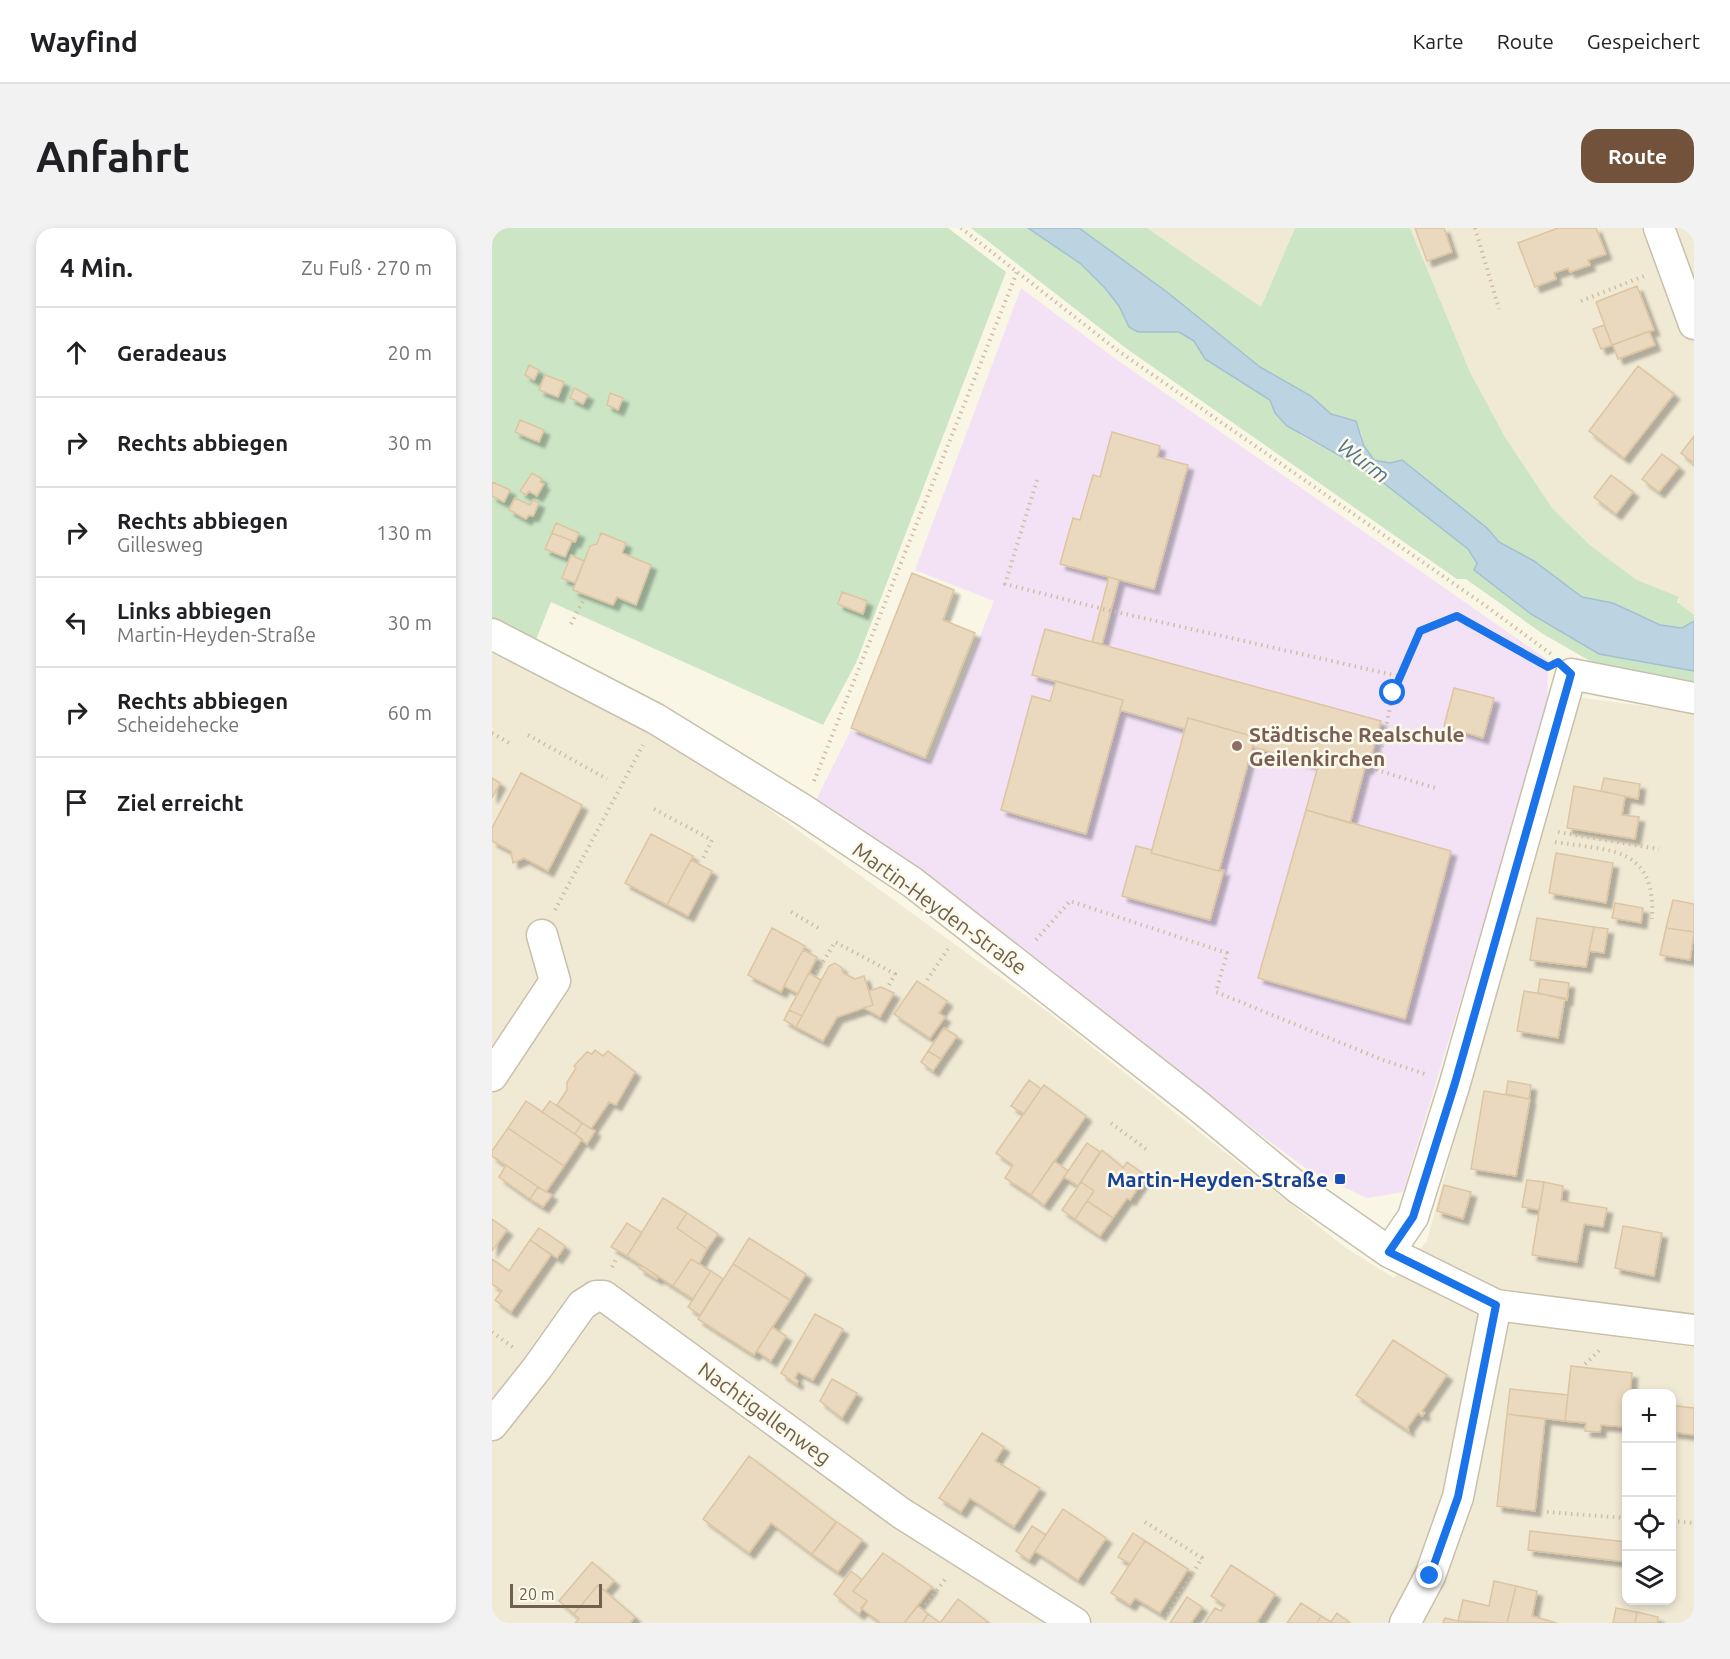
<!DOCTYPE html>
<html lang="de">
<head>
<meta charset="utf-8">
<style>
  :root { --surface:#fff; --page:#f2f2f2; --text:#202124; --muted:#757577; --line:#e0e0e0; --accent:#72523b }
  body { margin:0; font-family:Ubuntu,sans-serif; background:var(--page); color:var(--text) }
  .controls { position:absolute; right:18px; bottom:18px; display:grid; overflow:hidden; border-radius:12px; box-shadow:0 3px 9px #0003 }
  .controls button { width:54px; height:54px; display:grid; place-items:center; padding:0; border:0; border-bottom:2px solid var(--line); background:var(--surface); color:var(--text); font:30px sans-serif }
  .scale { position:absolute; left:18px; bottom:15px; width:92px; box-sizing:border-box; padding-left:6px; border:3px solid #6f614d; border-top:0; font-size:16px; line-height:21px; white-space:nowrap; color:#6f614d; -webkit-text-stroke:4px #fdf9eb; paint-order:stroke }
  .stop { position:absolute; width:18px; height:18px; margin:-14px; border:4px solid #1a73e8; border-radius:50%; background:#fff }
  .stop.end { background:#1a73e8; border-color:#fff; box-shadow:0 2px 6px #0008 }
  .list { margin:0; padding:0; list-style:none }
  h2 { display:flex; justify-content:space-between; align-items:center; height:78px; margin:0; padding:0 24px; font-size:26px }
  h2 small { font-size:20px; font-weight:400; color:var(--muted) }
  .list li { display:grid; grid-template-columns:39px 1fr auto; gap:18px; align-items:center; box-sizing:border-box; height:90px; padding:0 24px; border-top:2px solid var(--line) }
  .list b { display:block; font-size:22px; white-space:nowrap }
  .list p { margin:0; font-size:20px; white-space:nowrap; color:var(--muted) }
  .list em { font-size:20px; font-style:normal; color:var(--muted) }
  .icon { flex:none; width:33px; height:33px; fill:none; stroke:currentColor; stroke-width:2; stroke-linecap:round; stroke-linejoin:round }
  .map { position:relative; flex:none; width:1202px; height:1395px; overflow:hidden; border-radius:18px }
  header { display:flex; align-items:center; gap:36px; box-sizing:border-box; height:84px; padding:0 30px; background:var(--surface); border-bottom:2px solid var(--line) }
  header strong { font-size:28px }
  nav { display:flex; gap:33px; margin-inline-start:auto; font-size:21px }
  .intro { display:flex; align-items:center; justify-content:space-between; box-sizing:border-box; height:144px; padding:0 36px }
  h1 { margin:0; font-size:42px }
  .button { padding:15px 27px; border-radius:18px; background:var(--accent); color:#fff; font-size:21px; font-weight:700 }
  main { display:flex; gap:36px; padding:0 36px }
  aside { flex:1; background:var(--surface); border-radius:18px; box-shadow:0 3px 9px #0003 }
  .map>svg:first-child { display:block }
  .residential { fill:#f0e9d4; fill-rule:evenodd }
  .education { fill:#f3e2f6 }
  .green { fill:#cbe5c5 }
  .water { fill:#bcd3e1; stroke:#a3c0d1; stroke-width:1.5 }
  .building { fill:#ead9be; stroke:#dcc5a2; stroke-width:1.5; filter:url(#shadow) }
  .lines { fill:none; stroke-linecap:round; stroke-linejoin:round }
  .minor-casing { stroke:#c9c0ac; stroke-width:33 }
  .path { stroke:#d0bea3; stroke-width:4; stroke-dasharray:1.5 4.5; stroke-linecap:butt }
  .minor { stroke:#fff; stroke-width:30 }
  .route { stroke:#1a73e8; stroke-width:8 }
  .education-dot { fill:#8d6e63; stroke:#fdf9eb; stroke-width:2 }
  .transit-dot { fill:#1a4fb4; stroke:#fdf9eb; stroke-width:2 }
  .labels { text-anchor:middle; dominant-baseline:central; stroke-width:5; stroke-linejoin:round; paint-order:stroke }
  .education-label { font-size:21px; font-weight:bold; fill:#785e54; stroke:#fdf9eb; text-anchor:start }
  .street-label { font-size:21px; fill:#6f614d; stroke:#fdf9eb }
  .transit-label { font-size:21px; font-weight:bold; fill:#164399; stroke:#fdf9eb; text-anchor:end }
  .water-label { font-size:22px; font-style:italic; fill:#51768d; stroke:#fdf9eb }
</style>
</head>
<body>
<header>
<strong>Wayfind</strong>
<nav><a>Karte</a><a>Route</a><a>Gespeichert</a></nav>
</header>
<div class="intro"><h1>Anfahrt</h1><a class="button">Route</a></div>
<main>
<aside>
<h2>4 Min.<small>Zu Fuß · 270 m</small></h2>
<ul class="list">
<li><svg class="icon" aria-label="ahead" viewBox="0 0 24 24"><path d="M12 20V5M6 11l6-6 6 6"/></svg><div><b>Geradeaus</b></div><em>20 m</em></li>
<li><svg class="icon" aria-label="right" viewBox="0 0 24 24"><path d="M7 20v-9h11M14 6l5 5-5 5"/></svg><div><b>Rechts abbiegen</b></div><em>30 m</em></li>
<li><svg class="icon" aria-label="right" viewBox="0 0 24 24"><path d="M7 20v-9h11M14 6l5 5-5 5"/></svg><div><b>Rechts abbiegen</b><p>Gillesweg</p></div><em>130 m</em></li>
<li><svg class="icon" aria-label="left" viewBox="0 0 24 24"><path d="M17 20v-9H6M10 6l-5 5 5 5"/></svg><div><b>Links abbiegen</b><p>Martin-Heyden-Straße</p></div><em>30 m</em></li>
<li><svg class="icon" aria-label="right" viewBox="0 0 24 24"><path d="M7 20v-9h11M14 6l5 5-5 5"/></svg><div><b>Rechts abbiegen</b><p>Scheidehecke</p></div><em>60 m</em></li>
<li><svg class="icon" aria-label="arrive" viewBox="0 0 24 24"><path d="M6 21V4h12l-3 4 3 4H6"/></svg><div><b>Ziel erreicht</b></div></li>
</ul>
</aside>
<div class="map">
<svg width="1202" height="1395" viewBox="0 0 1202 1395">
  <defs>
    <filter id="shadow"><feDropShadow dx="5.5" dy="5.5" stdDeviation="1.5" flood-color="#0004"/></filter>
  </defs>
  <rect width="100%" height="100%" fill="#f9f6e5"/>
  <path class="residential" d="M655,0H803L769,79Z
    M918,0H1202V1395H0V420L190,518L556,784L854,1020L902,1050L935,1013L1083,469L1176,481L1187,370L1145,352L1099,318L1060,280L1013,209L978,144ZM1134,1166H1180V1372H1134Z"/>
  <path class="education" d="M529,60L621,129L1056,432L1055,485L911,964L875,970L816,942L323,574L359,502L438,533L502,373L423,342Z"/>
  <path class="green" d="M0,0H456L514,44L364,435L331,497L59,374L43,414L0,393Z
    M479,0H536L589,36L613,60L627,78L637,99L646,104H687L702,113L713,131L778,172L783,185L810,208L880,246L976,321L985,335L983,342L1039,386L1107,426L1202,443V455L1100,434L1051,406L974,351H965L635,121Z
    M587,0H655L769,79L803,0H918L978,144L1013,209L1060,280L1099,318L1145,352L1187,369L1185,374L1202,387V392L1190,400L1168,397L1121,375L1091,369L1042,333L1007,314L995,300L910,233L898,235L882,232L872,218L869,204L852,189L839,186L819,168L768,139L675,64Z"/>
  <path class="water" d="M536,0H587L675,64L768,139L819,168L839,186L864,193L872,218L882,232L898,235L910,232L995,300L1007,314L1042,333L1090,369L1121,375L1168,397L1190,400L1202,393V443L1107,426L1039,386L982,342L985,335L976,321L880,246L795,198L783,185L778,172L713,131L702,113L687,104H646L637,99L627,78L613,60L589,36Z"/>
  <path class="building" d="M923,0H952L960,24L935,33Z
    M1066,0H1104L1114,26L1096,32L1098,37L1078,44L1076,40L1062,45L1064,51L1043,59L1026,15Z
    M1145,58L1162,102L1120,117L1104,74Z
    M1112,97L1120,117L1109,121L1101,101Z
    M1157,103L1163,117L1126,131L1121,117Z
    M37,137L47,142L42,152L33,147Z
    M1146,138L1182,166L1132,230L1097,203Z
    M53,147L72,154L66,169L47,162Z
    M82,160L96,167L91,176L78,170Z
    M118,165L131,170L126,182L115,177Z
    M28,192L52,202L47,214L23,204Z
    M620,204L668,218L665,229L696,237L662,361L568,336L581,290L588,292L601,247L608,249Z
    M1202,208V235L1189,225Z
    M1170,226L1187,239L1167,264L1150,251Z
    M40,245L50,251L48,254L52,256L45,268L37,263L34,267L28,263Z
    M1119,247L1141,264L1124,286L1102,269Z
    M0,254L18,262L12,274L0,268Z
    M23,270L38,277L41,272L47,275L41,288L37,287L34,291L17,282Z
    M64,295L87,305L83,314L60,305Z
    M60,305L80,313L73,329L53,321Z
    M109,305L134,315L130,325L159,337L144,377L125,369L121,377L81,362L98,318L105,316Z
    M79,327L92,333L83,355L70,350Z
    M420,345L462,362L451,392L483,405L433,530L359,500Z
    M617,349L627,352L610,416L600,414Z
    M350,364L375,373L371,386L346,376Z
    M553,401L889,493L876,540L829,527L826,538L761,519L763,509L696,490L693,501L628,482L631,472L540,447Z
    M564,453L631,472L594,606L509,582L540,468L558,473Z
    M962,460L1002,470L991,510L952,498Z
    M696,490L763,509L727,643L659,625Z
    M829,527L873,539L858,595L814,582Z
    M29,545L90,577L56,643L32,630L21,635L19,623L0,613V600Z
    M0,550L8,555L0,570Z
    M1112,550L1148,556L1146,571L1109,563Z
    M1082,558L1133,568L1130,587L1147,589L1143,611L1075,600Z
    M814,582L959,623L913,791L766,750Z
    M159,606L201,628L175,677L133,655Z
    M644,618L660,622L659,625L727,643L732,642L718,692L630,668Z
    M1064,625L1121,635L1114,675L1057,665Z
    M199,632L220,643L196,688L175,677Z
    M1181,672L1202,676V704L1174,700Z
    M1123,675L1151,680L1149,695L1120,690Z
    M1045,690L1102,699L1094,739L1038,732Z
    M1102,699L1116,701L1112,725L1097,723Z
    M280,700L313,718L289,764L256,747Z
    M1174,700L1202,704L1198,732L1168,727Z
    M311,722L325,729L306,766L292,758Z
    M343,735L349,739L351,745L363,751L372,748L381,777L345,789L331,813L304,799L337,738Z
    M317,745L329,752L310,788L297,782Z
    M1048,751L1077,755L1075,772L1046,765Z
    M425,753L455,773L447,785L453,789L438,810L402,786Z
    M389,759L402,765L388,789L372,780L381,777L377,763Z
    M1032,763L1073,770L1066,810L1025,803Z
    M297,782L310,788L304,799L292,792Z
    M452,800L465,808L449,831L436,823Z
    M103,822L111,828L116,823L143,844L124,877L117,874L99,901L65,877L75,862V854L84,840L82,838L95,824L100,826Z
    M436,823L449,831L441,843L429,834Z
    M537,852L549,861L532,886L519,878Z
    M1016,853L1039,857L1037,871L1014,866Z
    M552,857L594,888L539,967L513,950L521,937L504,925Z
    M992,863L1038,871L1024,948L979,941Z
    M34,873L90,911L72,938L16,900Z
    M58,873L90,895L83,906L50,884Z
    M90,895L103,903L95,916L83,906Z
    M16,900L72,938L54,964L0,928V923Z
    M595,915L608,924L586,958L572,949Z
    M610,922L631,940L635,934L654,948L638,972L635,970L621,990L595,973L602,963L589,954Z
    M562,933L576,943L552,977L539,967Z
    M14,937L46,959L38,971L7,949Z
    M1035,952L1052,954L1047,982L1030,979Z
    M589,954L602,963L583,991L570,982Z
    M1052,954L1071,958L1069,973L1115,980L1111,999L1092,996L1085,1034L1040,1027Z
    M952,957L979,964L971,991L945,983Z
    M46,959L60,967L51,979L38,971Z
    M171,970L195,985L185,1000L215,1021L207,1036L199,1031L181,1058L135,1028Z
    M595,973L621,990L608,1008L583,991Z
    M195,985L226,1006L215,1021L185,1000Z
    M0,991L15,1002L0,1023Z
    M135,995L150,1005L135,1028L119,1019Z
    M1131,998L1170,1005L1162,1048L1123,1040Z
    M47,1000L73,1018L65,1030L38,1012Z
    M257,1010L314,1046L298,1072L241,1036Z
    M38,1012L59,1027L19,1084L3,1072L10,1063L0,1056V1031L17,1043Z
    M199,1031L219,1043L201,1071L181,1058Z
    M241,1036L298,1072L262,1127L206,1091Z
    M149,1037L166,1049L165,1051L147,1040Z
    M219,1043L231,1051L208,1087L196,1079Z
    M323,1086L351,1101L321,1152L306,1144L303,1150L306,1153L305,1156L289,1145Z
    M280,1099L294,1108L279,1133L265,1123Z
    M901,1112L955,1147L930,1183L933,1185L930,1188L926,1185L916,1199L917,1203L864,1167Z
    M1079,1138L1140,1145L1138,1166H1134L1133,1199L1109,1197L1108,1204L1093,1203L1094,1195L1073,1193Z
    M340,1151L365,1165L350,1190L328,1173Z
    M1018,1161L1076,1167L1073,1193L1015,1186Z
    M1180,1173H1183L1180,1204Z
    M1183,1178L1202,1180V1207L1180,1204Z
    M1015,1186L1053,1191L1043,1283L1005,1278Z
    M490,1205L512,1219L503,1233L548,1260L522,1299L478,1270L469,1284L447,1270Z
    M257,1228L344,1294L320,1326L279,1295L257,1325L211,1291Z
    M571,1281L614,1310L586,1352L543,1323Z
    M345,1294L370,1312L346,1344L320,1326Z
    M540,1298L554,1307L537,1332L524,1323Z
    M1038,1303L1134,1314V1334L1036,1322Z
    M641,1305L653,1313L638,1336L626,1329Z
    M653,1313L696,1341L668,1385L643,1370L638,1377L619,1365Z
    M391,1325L440,1359L412,1395H389L369,1380L375,1373L361,1363Z
    M100,1334L122,1353L113,1363L106,1357L82,1386L67,1373Z
    M739,1337L783,1366L765,1394L767,1395H713L723,1380L729,1383L733,1377L719,1368Z
    M359,1343L370,1352L361,1363L375,1373L367,1386L342,1366Z
    M1002,1353L1024,1358L1015,1395L966,1393L971,1372L997,1378Z
    M106,1357L143,1389L138,1395H83L87,1391L82,1386Z
    M1024,1358L1045,1363L1040,1388L1065,1395H1015Z
    M695,1369L710,1379L699,1395H678Z
    M466,1371L497,1395H448Z
    M809,1375L829,1388L825,1395H795Z
    M426,1378L436,1386L430,1395H412Z
    M1124,1380L1145,1384L1143,1395H1121Z
    M1145,1384L1166,1389L1165,1395H1143Z
    M845,1385L858,1395H838Z
    M436,1386L448,1395H430Z
    M829,1388L839,1394L838,1395H825Z
    M953,1390L970,1394L969,1395H951Z"/>
  <g class="lines">
    <defs>
      <path id="minor" d="M1167,0L1202,96
        M0,406L164,491L310,581L420,654L705,877L807,961L897,1024L1004,1077L1202,1102
        M0,848L63,753L50,707
        M897,1024L921,989L963,855L1079,446L1202,470
        M0,1197L46,1139L90,1077L104,1068H112L409,1285L583,1395
        M913,1395L938,1348L966,1269L1004,1077"/>
    </defs>
    <use href="#minor" class="minor-casing"/>
    <path class="path" d="M469,0L625,122L994,378L1059,426
      M983,0L1007,81
      M1089,73L1152,48
      M545,252L513,356L607,380L910,449L928,403L965,388L1050,436
      M79,396L92,371
      M910,449L901,465L885,542L943,560
      M0,505L17,515
      M36,507L115,551
      M322,553L525,44
      M162,581L220,612L210,632
      M1066,604L1167,621
      M1063,614C1119,623 1164,618 1160,691
      M63,682L151,517
      M299,684L330,702
      M544,712L578,673L735,725L724,764L891,832L933,846
      M325,744L343,714L403,746L397,757
      M435,752L456,721
      M619,895L654,921
      M120,1039L125,1029
      M0,1104L22,1120
      M1093,1136L1110,1120
      M1055,1284L1134,1290
      M1180,1293L1202,1295
      M653,1294L710,1330L670,1395
      M434,1377L455,1349"/>
    <use href="#minor" class="minor"/>
  </g>
  <g class="lines">
    <path class="route" d="M901,465L928,403L965,388L1056,439L1066,434L1079,446L963,855L921,989L897,1024L1004,1077L966,1269L938,1348"/>
  </g>
  <circle class="education-dot" cx="745" cy="518" r="6"/>
  <rect class="transit-dot" x="842" y="945" width="12" height="12" rx="3"/>
  <g class="labels">
    <g class="education-label">
      <text x="757" y="506">Städtische Realschule<tspan x="757" dy="24">Geilenkirchen</tspan></text>
    </g>
    <g class="street-label">
      <text transform="translate(448 680) rotate(36)">Martin-Heyden-Straße</text>
      <text transform="translate(273 1185) rotate(36)">Nachtigallenweg</text>
    </g>
    <g class="transit-label">
      <text x="836" y="951">Martin-Heyden-Straße</text>
    </g>
    <g class="water-label">
      <text transform="translate(872 232) rotate(37)">Wurm</text>
    </g>
  </g>
</svg>
<div class="controls">
<button>+</button>
<button>−</button>
<button><svg class="icon" aria-label="locate" viewBox="0 0 24 24"><circle cx="12" cy="12" r="6"/><path d="M12 2v4M12 18v4M2 12h4M18 12h4"/></svg></button>
<button><svg class="icon" aria-label="layers" viewBox="0 0 24 24"><path d="M12 4l9 5-9 5-9-5zM3 14l9 5 9-5"/></svg></button>
</div>
<div class="scale">20 m</div>
<div class="stop" style="left:901px;top:465px"></div>
<div class="stop end" style="left:938px;top:1348px"></div>
</div>
</main>
</body>
</html>
